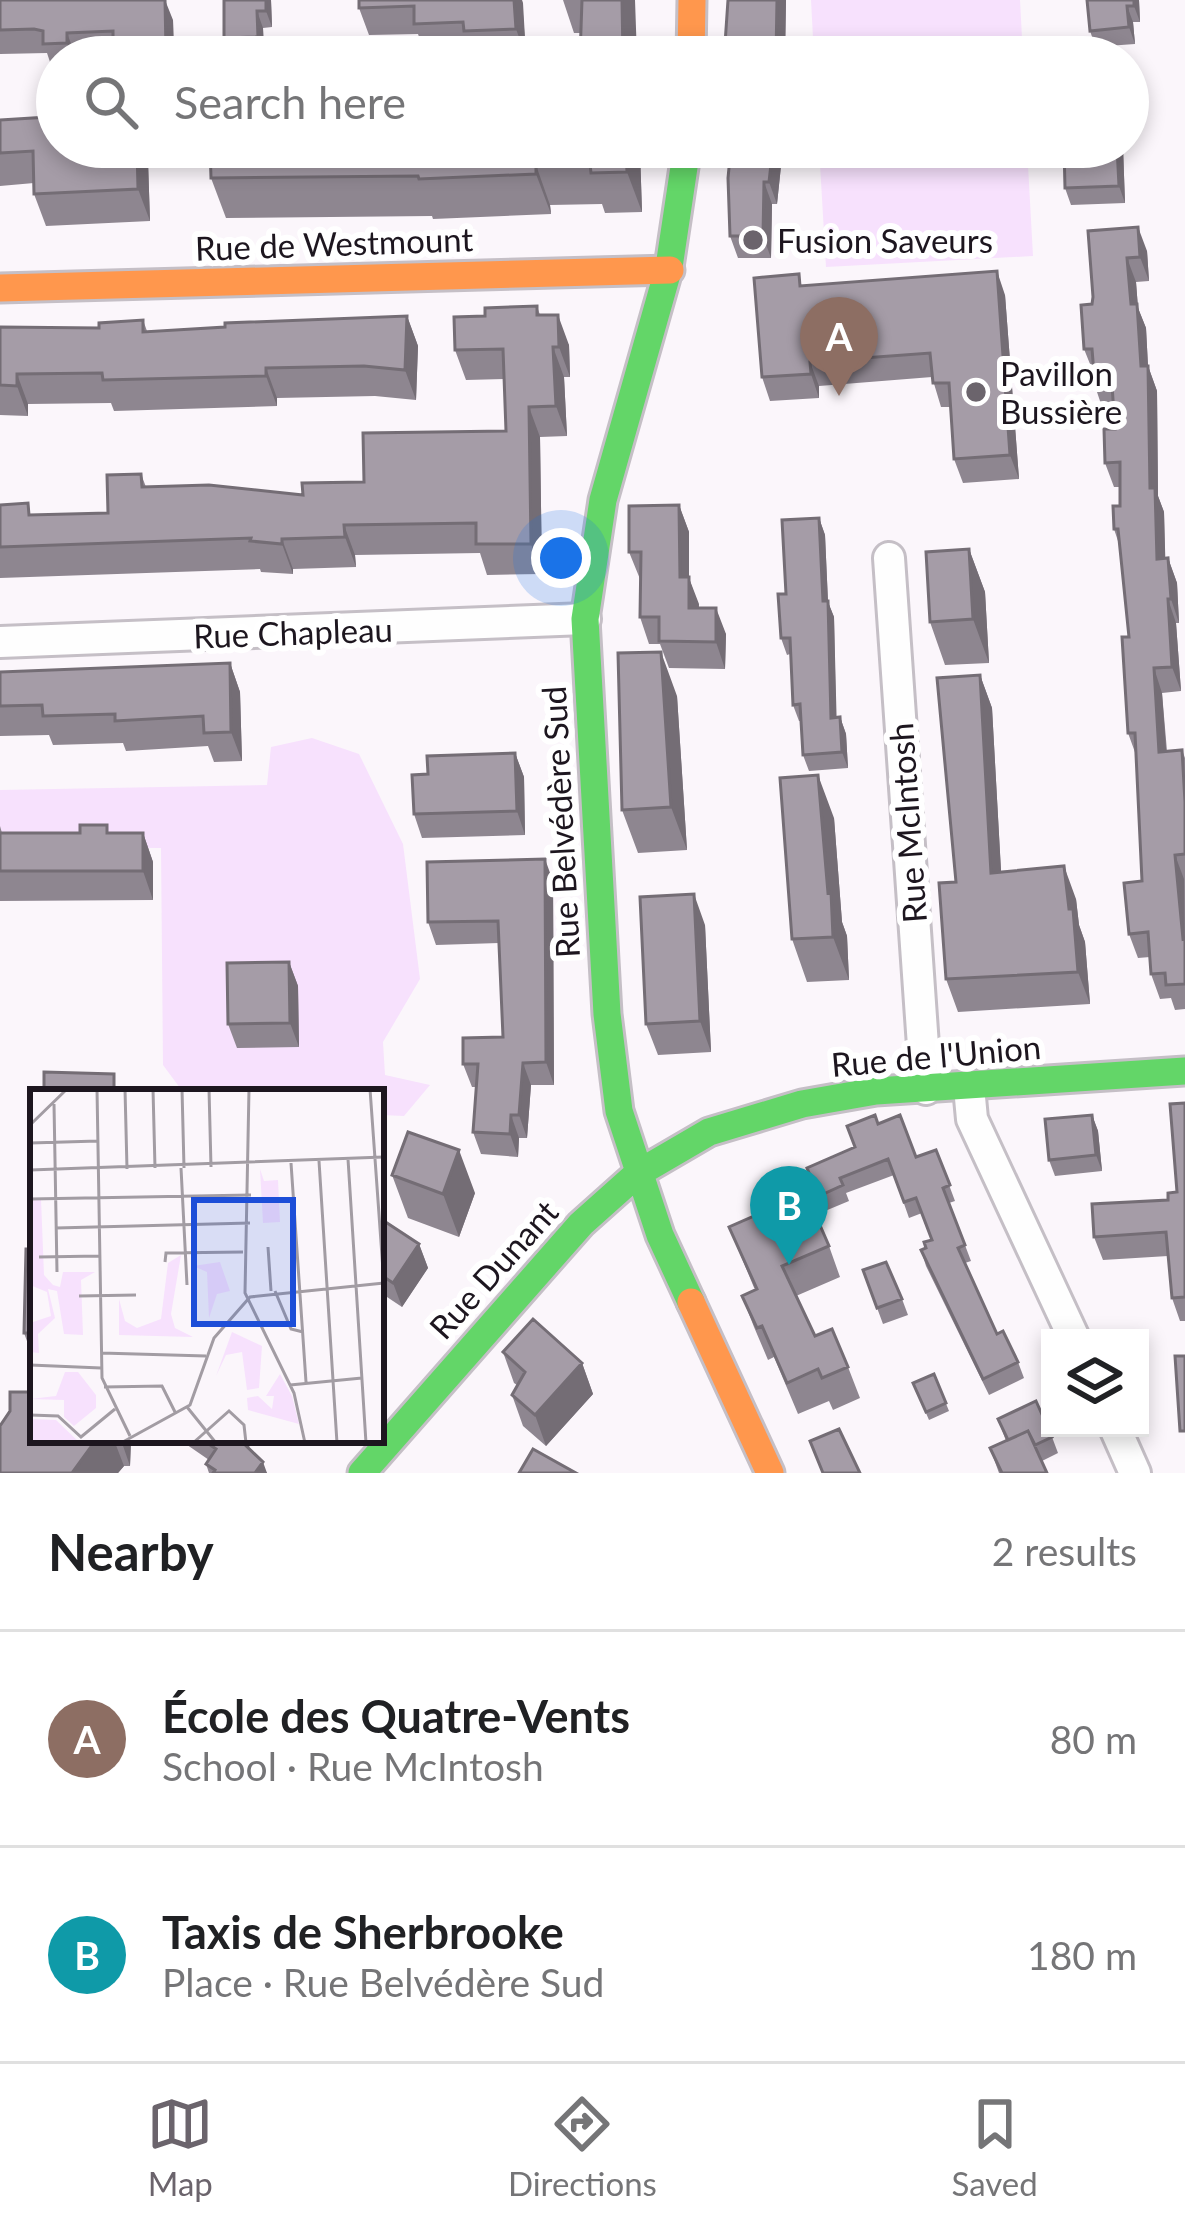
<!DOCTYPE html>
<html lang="en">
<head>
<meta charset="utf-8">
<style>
  :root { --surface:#fff; --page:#f2f2f2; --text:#202124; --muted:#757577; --line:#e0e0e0; --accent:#6b646c }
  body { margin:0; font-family:Lato,sans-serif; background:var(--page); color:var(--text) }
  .controls { position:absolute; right:36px; bottom:36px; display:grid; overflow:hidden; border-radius:0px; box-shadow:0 6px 18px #0003 }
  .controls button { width:108px; height:108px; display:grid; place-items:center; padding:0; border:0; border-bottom:3px solid var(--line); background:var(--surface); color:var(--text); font:60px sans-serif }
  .you { position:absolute; left:561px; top:558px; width:42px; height:42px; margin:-30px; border:9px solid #fff; border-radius:50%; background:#1a73e8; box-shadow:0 0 0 18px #1a73e833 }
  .badge { display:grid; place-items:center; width:78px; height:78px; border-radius:50%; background:var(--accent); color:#fff; font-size:39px; font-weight:700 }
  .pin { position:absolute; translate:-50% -99px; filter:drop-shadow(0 3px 6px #0008) }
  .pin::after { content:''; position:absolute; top:63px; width:42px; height:36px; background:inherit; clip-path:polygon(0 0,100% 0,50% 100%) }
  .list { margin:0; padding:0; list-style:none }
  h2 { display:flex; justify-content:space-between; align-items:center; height:156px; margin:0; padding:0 48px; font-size:51px }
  h2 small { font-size:39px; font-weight:400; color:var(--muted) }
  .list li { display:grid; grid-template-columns:78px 1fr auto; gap:36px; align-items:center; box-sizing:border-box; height:216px; padding:0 48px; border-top:3px solid var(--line) }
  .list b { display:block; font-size:45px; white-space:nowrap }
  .list p { margin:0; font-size:39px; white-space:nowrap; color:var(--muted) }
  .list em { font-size:39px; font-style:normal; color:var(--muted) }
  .icon { flex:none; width:66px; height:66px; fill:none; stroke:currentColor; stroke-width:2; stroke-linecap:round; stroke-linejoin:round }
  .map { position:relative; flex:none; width:1185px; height:1473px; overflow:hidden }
  .search { position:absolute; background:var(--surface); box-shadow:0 6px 18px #0003; left:36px; right:36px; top:36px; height:132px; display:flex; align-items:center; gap:30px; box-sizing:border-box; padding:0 42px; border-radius:66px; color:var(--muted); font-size:45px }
  .sheet { height:588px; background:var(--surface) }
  nav { display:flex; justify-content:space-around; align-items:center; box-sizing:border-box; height:168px; border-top:3px solid var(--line); background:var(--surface); font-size:33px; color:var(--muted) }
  nav a { display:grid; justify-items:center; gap:6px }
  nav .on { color:var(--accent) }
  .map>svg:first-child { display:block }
  .green { fill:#f7e1fd }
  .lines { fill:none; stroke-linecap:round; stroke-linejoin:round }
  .street-casing { stroke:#c5bfc6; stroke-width:36 }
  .fast-casing { stroke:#c5bfc6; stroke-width:33 }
  .slow-casing { stroke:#c5bfc6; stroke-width:33 }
  .street { stroke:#fefefe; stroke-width:30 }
  .fast { stroke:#63d668; stroke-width:27 }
  .slow { stroke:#ff974d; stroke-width:27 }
  .wall { fill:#8e8690 }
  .shaded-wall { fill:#746d75 }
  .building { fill:#a59ca7; stroke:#746d75; stroke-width:3 }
  .poi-dot { fill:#6b646c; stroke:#fff; stroke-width:4.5 }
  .labels { text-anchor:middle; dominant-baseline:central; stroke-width:12; stroke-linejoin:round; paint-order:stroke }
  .poi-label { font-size:33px; fill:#1d161f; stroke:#fff; text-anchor:start }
  .street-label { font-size:33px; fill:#1d161f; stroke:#fff }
  .inset-road { fill:none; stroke:#a29ca3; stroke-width:3 }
  .view { fill:#1d4ed8; fill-opacity:0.15; stroke:#1d4ed8; stroke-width:6 }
  .inset-edge { fill:none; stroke:#1d161f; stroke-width:6 }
</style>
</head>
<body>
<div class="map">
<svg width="1185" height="1473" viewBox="0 0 1185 1473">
  <rect width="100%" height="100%" fill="#fbf6fb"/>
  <path class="green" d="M811,0H1020L1023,57H814Z
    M819,147H1027L1033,256L826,267Z
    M312,738L359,754L403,844L420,979L383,1042L385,1075L430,1085L404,1116L381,1115V1092H183L163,1065L161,848L0,847V790L267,785L271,747Z"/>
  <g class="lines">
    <defs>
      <path id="street" d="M889,558L926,1089
        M0,642L585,619
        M969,1087L972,1119L1074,1338
        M1115,1428L1135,1473"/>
      <path id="fast" d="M687,147L669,267L603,500L585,619L607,1014L619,1111L660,1235L691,1302
        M362,1473L581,1224L637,1174L709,1132L802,1104L876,1091L1185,1071"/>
      <path id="slow" d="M691,57L692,0
        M0,288L670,270
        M691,1302L770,1473"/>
    </defs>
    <use href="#street" class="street-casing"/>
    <use href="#fast" class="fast-casing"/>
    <use href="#slow" class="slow-casing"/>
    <use href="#street" class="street"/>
    <use href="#fast" class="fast"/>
    <use href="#slow" class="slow"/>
  </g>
  <path class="wall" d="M0,0L173,20L174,57H115L114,55L57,57V67L52,68L47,53L0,54Z
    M271,0L272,27L263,28L264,53L230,54L224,38Z
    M359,0H522L526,56L473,57L470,50L424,51L418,34L369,35L359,8Z
    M563,0H635L581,33H574Z
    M728,0H786L785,57H730L725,44Z
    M1087,0H1139L1140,22H1133L1135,44L1107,46L1111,57H1107L1095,45L1090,31Z
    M0,120L57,147H143L148,161L150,221L46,226L34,194V183L0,186Z
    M202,147H646V151H640L642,212L605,213L602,204L550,205L551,214L433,219L432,216L226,218L211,178L210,150H204Z
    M731,147H783L777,204H772L771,258H738L730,236Z
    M1064,147H1123L1125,203L1071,205L1065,188Z
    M1088,231L1147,251L1149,281L1136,282L1138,308L1146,328L1148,366L1157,391L1158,496L1164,512L1165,558H1168L1177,583L1179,623H1176L1181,691L1162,693L1167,751L1182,750L1185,758V1009L1175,1010L1171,998L1160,999L1151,974L1150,957L1138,958L1129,934L1142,881L1136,755L1128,733L1129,637L1120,547L1114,529L1120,506V487H1114L1105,463L1115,429L1114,410H1103L1095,386L1094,374L1084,349L1093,297Z
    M803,285L1005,295L1019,479L963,483L954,459L951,407H941L932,377L819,386V398L770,401L762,377Z
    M537,306L540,315L569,345L570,377H564L567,436L540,437L542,574L487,575L480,553L355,555L356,567L293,569V574L261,572L260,569L0,578V505L32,515L108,513L141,474L146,487L303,495L364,482L506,431L504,379L466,380L455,350L485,316Z
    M407,316L418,346L416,400L375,396L277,398V406L114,411L111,403L28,404V416L0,415V327L99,328L143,320L147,331Z
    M679,505L689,532V578L699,608L726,634L725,669L669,668L660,644H649L640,617V579L629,552Z
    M819,518L825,535L828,602L834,617L836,718L840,717L846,734L848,768L809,771L803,755L801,721H799L793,705L790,654L787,655L781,638L786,594Z
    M969,549L985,592L989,663L945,665L930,622Z
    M230,663L240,692L242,761L214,762L208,746L126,751L123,743L53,745L49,735L0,736V672Z
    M980,675L992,708L1001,872L1076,899L1079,925L1085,942L1090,1004L958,1012L946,979Z
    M677,696L687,850L638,853L622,810Z
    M515,753L524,777L525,835L422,838L414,814Z
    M834,818L842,922L847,936L849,980L807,982L792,939Z
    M0,826L2,833H143L153,862V900L0,901Z
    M553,881L554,1085H531L527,1138H519L518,1157L481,1154L473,1132L476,1087H472L463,1064L503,1037L499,943L436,945L428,922Z
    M705,925L711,1052L658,1055L646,1024Z
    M289,962L298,986L299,1047L237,1048L228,1024Z
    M1185,1103V1321H1180L1172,1298L1168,1256L1103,1260L1094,1237L1168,1200L1177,1192Z
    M1092,1115L1098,1131L1102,1171L1055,1176L1049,1160Z
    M878,1124L916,1157L936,1150L955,1201L949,1203L971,1261L965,1263L997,1334L1018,1362L1024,1378L989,1395L926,1266L921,1250L926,1248L932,1240L922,1213L909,1218L894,1175L846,1193L849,1201L825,1211L813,1184L807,1168L855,1147Z
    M392,1175L475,1193L459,1237L408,1218Z
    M381,1219L419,1244L428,1268L402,1307L381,1293Z
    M729,1227L829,1246L840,1277L796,1296L815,1336L848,1367L860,1398L833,1410L829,1401L798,1414L774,1357L768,1360L754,1327L742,1296L755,1290Z
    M33,1249V1440H131L130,1466H124L118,1473H0L30,1392L31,1352L24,1333Z
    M863,1270L902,1299L908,1315L883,1324Z
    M503,1352L582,1363L593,1394L546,1446L523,1426L512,1395L517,1385L514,1383Z
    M934,1374L949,1411L929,1420L913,1383Z
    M998,1419L1052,1437L1058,1453L1042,1461L1047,1473H999L990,1448L1006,1441Z
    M180,1440H254L248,1448L267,1473H209L206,1464L209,1460Z"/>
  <path class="shaded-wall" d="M165,0L173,20L174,57H168L166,50Z
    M266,0H271L272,27L266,11Z
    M514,0H522L523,3L526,56L516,29Z
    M622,0H635L637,57H623Z
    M777,0H786L785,57H776Z
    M1134,0H1139L1140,22L1134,6Z
    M1127,6L1133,22L1135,44L1129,27Z
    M257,11L263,28L264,53L258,37Z
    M67,33L76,57H72L67,43Z
    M137,147H143L148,161L150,221L138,189Z
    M626,147H638L640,151L642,212L627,172Z
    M773,147H783L777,204L769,182Z
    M1117,147H1123L1125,203L1119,186Z
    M536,165L550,205L551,214L536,174Z
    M764,182L772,204L771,258L763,236Z
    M1138,227L1147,251L1149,281L1140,257Z
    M1127,258L1136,282L1138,308L1146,328L1148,366L1157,391L1158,496L1164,512L1166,583L1157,559Z
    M997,271L1005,295L1019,479L1010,455Z
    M558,315L569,345L570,377L559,347Z
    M407,316L418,346L416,400L405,370Z
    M553,347L564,377L567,436L556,406Z
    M810,362L819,386V398L811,374Z
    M266,368L277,398V406L266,376Z
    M17,374L28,404V416L17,386Z
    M529,407L540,437L542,574L531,544Z
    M679,505L689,532V578L699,604L698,634L680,577Z
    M819,518L825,535L828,602L834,617L837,734L831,718Z
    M344,525L355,555L356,567L345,537Z
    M282,539L293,569V574L282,544Z
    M969,549L985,592L989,663L973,619Z
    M1168,558L1177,583L1179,623L1171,599Z
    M1168,599L1176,623L1181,691L1172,667Z
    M716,608L726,634L725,669L716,642Z
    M661,652L677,696L687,850L671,807Z
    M230,663L240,692L242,761L231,732Z
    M1154,668L1162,693L1168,776L1159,752Z
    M980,675L992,708L1003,906L991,873Z
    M840,717L846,734L848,768L842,752Z
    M515,753L524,777L525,835L517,811Z
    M818,775L834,818L842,922L847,936L849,980L833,937L828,893Z
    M143,833L153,862V900L143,871Z
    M1175,855L1184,879L1185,944L1183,939Z
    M545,859L553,881L554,1085L546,1062Z
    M1064,866L1076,899L1079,925L1085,942L1090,1004L1078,972Z
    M694,894L705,925L711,1052L700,1021Z
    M289,962L298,986L299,1047L290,1023Z
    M523,1063L531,1085L527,1138L519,1115Z
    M511,1115L519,1138L518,1157L510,1134Z
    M1092,1115L1098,1131L1102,1171L1096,1155Z
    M459,1150L475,1193L459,1237L443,1194Z
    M419,1244L428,1268L402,1307L393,1283Z
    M582,1363L593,1394L546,1446L535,1415Z
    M96,1440H114L124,1466L118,1473H72Z
    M121,1440H131L130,1466Z
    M236,1440H254L242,1456Z
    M263,1462L267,1473H255Z"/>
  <path class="building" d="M0,0H165L166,50L113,51V31L67,33V43L43,44V31L34,29L0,30Z
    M224,0H266V11H257L258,37L224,38Z
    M359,0H514L516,29L464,31L463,22L414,24V6L359,8Z
    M582,0H622L623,57H580Z
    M728,0H777L776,57H733V44H725Z
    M1087,0H1134V6H1127L1129,27L1090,31Z
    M1106,45L1107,57H1054L1053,48Z
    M57,93V147H137L138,189L34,194L33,151L0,153V120L48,117L47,94Z
    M210,147H626L627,172L591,173L590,164L536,165V174L419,179L418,176L211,178Z
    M731,147H773L769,182H764L763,236H730L728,178Z
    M1064,147H1117L1119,186L1065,188Z
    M1138,227L1140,257L1127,258L1131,304H1137L1141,366H1148L1150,488H1155L1157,559L1168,558L1171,599H1168L1172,667L1154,668L1159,752L1182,750L1185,802V854L1175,855L1183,939L1185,938V984L1166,985L1165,973L1151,974L1148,932L1129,934L1124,883L1142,881L1135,733H1128L1122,637H1129L1118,529H1114L1113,506H1120V462L1105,463L1104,429H1115L1112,385L1095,386L1092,349H1084L1081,305L1092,304L1093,297L1088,231Z
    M997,271L1010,455L954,459L949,383H933L930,353L810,362L811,374L762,377L754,278L799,274L800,286Z
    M537,306V315H558L559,347H553L556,406L529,407L531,544H476V523L344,525L345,537L282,539V544L250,541L251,538L0,547V505L28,503L29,515L108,513L107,475L141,474L142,487L209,485L303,495L302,483L364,482L363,433L506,431L503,349L455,350L454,317L485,316V308Z
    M407,316L405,370L364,366L266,368V376L103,380L102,373L17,374V386L0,385V327L99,328V323L143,320V332L225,327V323Z
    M679,505L680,577H689V608H716V642L659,641V617H640L641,552H629V506Z
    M819,518L823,601H828L831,718L840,717L842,752L803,755L800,704L793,705L790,638H781L778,594H786L782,520Z
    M969,549L973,619L930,622L926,552Z
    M661,652L671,807L622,810L618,653Z
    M230,663L231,732L204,733L203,716L115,721V714L43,716L42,705L0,706V672Z
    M980,675L991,873L1064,866L1069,909H1073L1078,972L946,979L939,883L956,882L937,678Z
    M515,753L517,811L414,814L412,775L428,774L427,756Z
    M818,775L828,893L831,892L833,937L792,939L780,778Z
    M80,825H107V833H143V871H0V833H80Z
    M545,859L546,1062L523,1063L519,1115H511L510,1134L473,1132L478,1064H463V1038L503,1037L498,921L428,922L427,862Z
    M694,894L700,1021L646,1024L640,897Z
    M289,962L290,1023L228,1024L227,963Z
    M44,1072L114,1074V1092H120H44Z
    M1185,1103V1297L1172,1298L1166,1232L1094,1237L1092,1204L1168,1200V1193L1177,1192L1170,1104Z
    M875,1115L878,1124L900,1115L916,1157L936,1150L950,1185L943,1188L965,1245L958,1248L997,1334L1003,1331L1018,1362L983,1379L921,1250L926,1248L924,1242L932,1240L916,1198L904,1202L888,1159L840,1178L843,1185L819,1196L807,1168L855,1147L847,1126Z
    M1092,1115L1096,1155L1049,1160L1045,1119Z
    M408,1132L459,1150L443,1194L392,1175Z
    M806,1193L829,1246L782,1266L815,1336L832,1329L848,1367L822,1378L818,1369L787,1383L762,1326L757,1328L742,1296L757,1289L729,1227Z
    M381,1219L419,1244L393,1283L381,1275Z
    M33,1246V1440H96L72,1473H0V1426L10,1411V1392H30L31,1333H24L26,1249H33Z
    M886,1262L902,1299L877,1308L863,1270Z
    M533,1319L582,1363L535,1415L512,1395L525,1372L503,1352Z
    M1175,1356H1185V1431H1180Z
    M934,1374L946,1403L926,1412L913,1383Z
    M1036,1401L1052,1437L1035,1445L1028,1431L1008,1440L998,1419Z
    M839,1429L860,1473H823L810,1441Z
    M1028,1431L1047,1473H1002L990,1448Z
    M203,1440H240L263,1462L255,1473H213L215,1470L206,1464L216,1449Z
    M533,1449L576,1473H519Z"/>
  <g class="poi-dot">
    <circle cx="753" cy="240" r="12"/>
    <circle cx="976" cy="392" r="12"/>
  </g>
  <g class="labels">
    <g class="poi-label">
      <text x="777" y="240">Fusion Saveurs</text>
      <text x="1000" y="373">Pavillon<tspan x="1000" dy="38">Bussière</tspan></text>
    </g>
    <g class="street-label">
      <text transform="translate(334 243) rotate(-2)">Rue de Westmount</text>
      <text transform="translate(293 632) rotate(-2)">Rue Chapleau</text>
      <text transform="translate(560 822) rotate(-93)">Rue Belvédère Sud</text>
      <text transform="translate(907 823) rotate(-94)">Rue McIntosh</text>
      <text transform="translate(936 1055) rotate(-5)">Rue de l'Union</text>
      <text transform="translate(493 1269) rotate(-48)">Rue Dunant</text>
    </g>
  </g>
  <g transform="translate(30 1089)">
    <rect width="354" height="354" fill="#fbf6fb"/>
    <path d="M230,80L234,92L248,91L250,133L233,134ZM0,110H11L14,186L23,196L30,198L33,183H65L51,191L53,246L34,245L27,202L18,200L25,229L8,245L9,264L0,263V234L21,227L17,203L0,196ZM151,166L141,225L145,239L163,248L89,246V210L95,232L107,239L131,230L138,174ZM190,173L200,202L187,205L179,229L177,183L163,177ZM202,243L232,257L229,299L217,301L212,263L196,266L186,287ZM35,283H48L66,306V319L44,337L34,328V311L0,310L26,307ZM250,285L262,307L269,335L218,321L217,309L228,307L242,320L244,307H236ZM0,330L26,331L50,354H0Z" fill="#f7e1fd"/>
    <path class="inset-road" d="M67,0L72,289L100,347M95,0L97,80M123,0L125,79M152,0L154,79M179,0L181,78M219,0L215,204L264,304L275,354M340,0L354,195M24,15L27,183M0,36L37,0M0,54L68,52M318,70L336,354M289,72L307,354M261,74L276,293M151,79L157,196M0,81L354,68M0,110L221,106M26,139L220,134M238,158L241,202M9,168L69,167M135,173L136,164L213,163M245,202L261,240L273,243M49,207L106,206M71,264L176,267M0,276L71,279M260,296L332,289M74,298L132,297L146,325M157,318L186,354M0,326L28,327L51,348L85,320M91,354L160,316L184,249L220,208L354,194M163,354L199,322L214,336L216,354"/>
    <path class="view" d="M164,111H263V235H164Z"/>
    <rect width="354" height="354" class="inset-edge"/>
  </g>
</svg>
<div class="controls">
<button><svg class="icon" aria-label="layers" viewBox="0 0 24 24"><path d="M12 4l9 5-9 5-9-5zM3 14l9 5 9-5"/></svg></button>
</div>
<div class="you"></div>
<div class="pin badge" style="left:839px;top:396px;background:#8d6e63">A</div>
<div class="pin badge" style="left:789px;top:1265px;background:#0f9aa8">B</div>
<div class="search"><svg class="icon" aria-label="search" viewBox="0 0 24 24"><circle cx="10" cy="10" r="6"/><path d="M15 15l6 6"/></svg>Search here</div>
</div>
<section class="sheet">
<h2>Nearby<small>2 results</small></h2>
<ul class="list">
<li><span class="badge" style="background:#8d6e63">A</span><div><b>École des Quatre-Vents</b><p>School · Rue McIntosh</p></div><em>80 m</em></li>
<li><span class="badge" style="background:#0f9aa8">B</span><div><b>Taxis de Sherbrooke</b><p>Place · Rue Belvédère Sud</p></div><em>180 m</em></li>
</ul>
</section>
<nav>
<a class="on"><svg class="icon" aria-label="map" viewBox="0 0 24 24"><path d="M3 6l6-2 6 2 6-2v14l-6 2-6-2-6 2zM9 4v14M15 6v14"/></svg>Map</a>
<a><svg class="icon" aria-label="directions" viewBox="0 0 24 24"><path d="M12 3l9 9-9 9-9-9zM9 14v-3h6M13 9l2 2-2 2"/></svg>Directions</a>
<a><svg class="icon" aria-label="saved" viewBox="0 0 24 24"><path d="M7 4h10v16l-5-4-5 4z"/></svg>Saved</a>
</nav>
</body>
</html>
